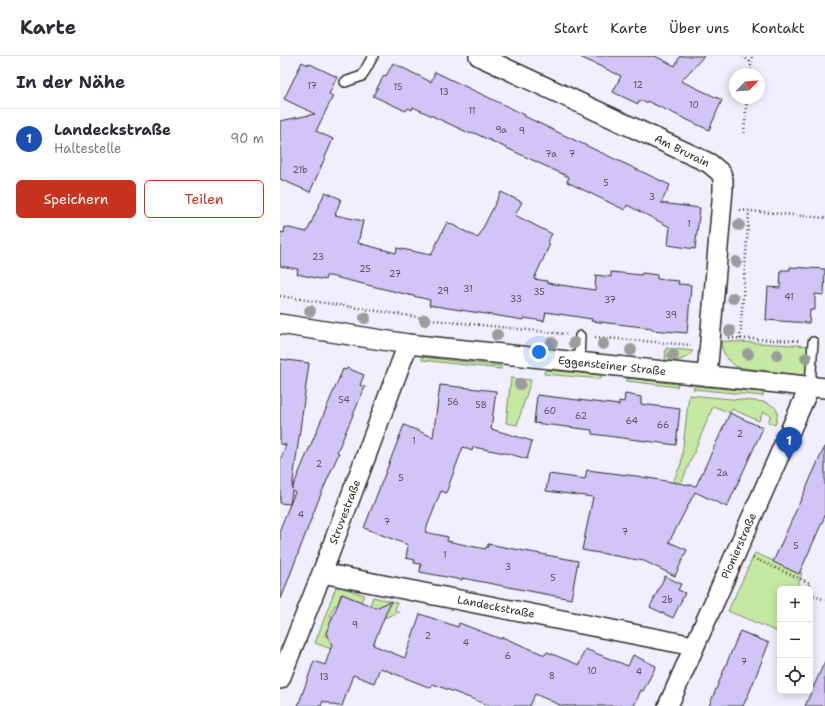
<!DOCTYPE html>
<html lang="de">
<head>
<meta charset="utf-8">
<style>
  :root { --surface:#fff; --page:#f2f2f3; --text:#2b2b33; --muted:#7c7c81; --line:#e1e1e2; --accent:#c8321e }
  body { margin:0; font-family:"Shantell Sans",sans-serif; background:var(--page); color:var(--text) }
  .controls { position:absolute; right:12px; bottom:12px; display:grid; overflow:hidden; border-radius:6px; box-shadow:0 2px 10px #0003 }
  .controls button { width:36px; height:36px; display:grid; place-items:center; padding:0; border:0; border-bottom:1px solid var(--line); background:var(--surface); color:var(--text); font:20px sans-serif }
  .compass { position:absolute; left:449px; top:12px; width:36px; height:36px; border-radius:50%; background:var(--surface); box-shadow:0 2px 10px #0003; rotate:65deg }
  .you { position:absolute; left:259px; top:296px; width:14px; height:14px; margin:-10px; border:3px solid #fff; border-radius:50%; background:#1a73e8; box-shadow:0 0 0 6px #1a73e833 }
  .badge { display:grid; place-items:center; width:26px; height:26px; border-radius:50%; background:var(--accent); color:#fff; font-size:13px; font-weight:700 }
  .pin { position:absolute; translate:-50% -33px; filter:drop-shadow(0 1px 2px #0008) }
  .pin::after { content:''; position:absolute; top:21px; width:14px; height:12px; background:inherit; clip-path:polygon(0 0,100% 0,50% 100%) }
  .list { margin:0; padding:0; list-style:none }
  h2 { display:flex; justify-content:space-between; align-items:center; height:52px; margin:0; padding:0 16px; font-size:17px }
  h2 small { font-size:13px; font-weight:400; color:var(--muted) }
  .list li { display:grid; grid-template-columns:26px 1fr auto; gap:12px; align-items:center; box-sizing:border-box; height:60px; padding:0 16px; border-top:1px solid var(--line) }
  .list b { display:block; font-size:15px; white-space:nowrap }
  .list p { margin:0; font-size:13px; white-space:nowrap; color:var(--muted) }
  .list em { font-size:13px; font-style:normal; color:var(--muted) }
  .actions { display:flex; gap:8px; padding:12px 16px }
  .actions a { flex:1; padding:9px 0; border:1px solid var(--accent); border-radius:6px; text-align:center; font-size:14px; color:var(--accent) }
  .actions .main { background:var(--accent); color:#fff }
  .icon { flex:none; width:22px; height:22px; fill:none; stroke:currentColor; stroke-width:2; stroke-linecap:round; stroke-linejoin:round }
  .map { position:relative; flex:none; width:545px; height:650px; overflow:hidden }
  header { display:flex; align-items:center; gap:24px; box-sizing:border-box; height:56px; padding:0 20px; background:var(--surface); border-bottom:1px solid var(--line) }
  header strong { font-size:19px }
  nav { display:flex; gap:22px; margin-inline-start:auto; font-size:14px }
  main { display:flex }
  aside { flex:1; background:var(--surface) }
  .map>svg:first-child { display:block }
  .green { fill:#c5e9a2; stroke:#788a66 }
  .building { fill:#d1c5f7; stroke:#2b2b2b }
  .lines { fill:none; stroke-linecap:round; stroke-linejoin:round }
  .lane-casing { stroke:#2b2b2b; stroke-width:12 }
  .street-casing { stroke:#2b2b2b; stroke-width:22 }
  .path { stroke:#2b2b2b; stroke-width:2.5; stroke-dasharray:1 3; stroke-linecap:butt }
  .lane { stroke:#fff; stroke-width:9 }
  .street { stroke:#fff; stroke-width:19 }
  .tree { fill:#9a9d9a }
  .labels { text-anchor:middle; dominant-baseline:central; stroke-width:3; stroke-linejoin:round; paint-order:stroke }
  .number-label { font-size:9px; fill:#54525e }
  .street-label { font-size:11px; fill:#2b2b2b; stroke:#fff }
</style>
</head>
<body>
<header>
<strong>Karte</strong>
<nav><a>Start</a><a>Karte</a><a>Über uns</a><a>Kontakt</a></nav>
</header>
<main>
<aside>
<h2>In der Nähe<small></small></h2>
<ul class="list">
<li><span class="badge" style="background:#1a4fb4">1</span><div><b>Landeckstraße</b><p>Haltestelle</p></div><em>90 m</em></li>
</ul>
<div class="actions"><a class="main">Speichern</a><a>Teilen</a></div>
</aside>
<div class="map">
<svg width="545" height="650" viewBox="0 0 545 650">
  <rect width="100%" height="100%" fill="#f1eefd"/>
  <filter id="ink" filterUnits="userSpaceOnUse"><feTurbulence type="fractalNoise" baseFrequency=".025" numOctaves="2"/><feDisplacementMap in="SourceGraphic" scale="8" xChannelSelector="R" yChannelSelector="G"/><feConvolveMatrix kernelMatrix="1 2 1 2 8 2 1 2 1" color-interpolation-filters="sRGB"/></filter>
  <g filter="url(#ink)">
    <path class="green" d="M441,285L531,290L529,320L469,313L457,311L448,304L442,293Z
      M386,292L413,295C405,304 397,306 385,305Z
      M142,301L221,310V313L142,304Z
      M265,314L321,319V323L264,318Z
      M231,322L251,324L237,369L226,367Z
      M347,322L398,328L397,331L347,325Z
      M414,330L483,336V340L413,333Z
      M409,339L484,346C498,351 500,354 495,369L488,366L491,359L483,356L479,365L452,353L450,357L433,350L399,433L393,426L401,408Z
      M475,497L522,517L516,533H500V570L498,576L448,555Z
      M58,530L84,539L81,546L61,538L57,550L55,549L50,560L53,561L45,580L56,586L65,598L35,587L56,531Z
      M93,541L117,547L115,555L119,556L104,562L101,550L95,552L90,550Z"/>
    <path class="building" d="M298,0H375L395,10L400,0H424L401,25L442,44L429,74L367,45L366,47L360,44L358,48L333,36L341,20Z
      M22,6L28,9V7L57,21L49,38L53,40L36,75L53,83L30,136L0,123V65L35,58L4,43Z
      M113,7L151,26L155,16L245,59L244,60L271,73L390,129L381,147L420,152L415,193L388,189L390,171L347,149L345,154L287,126L289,121L192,76L191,78L133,51L132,54L128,52L126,55L93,40L104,19L106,20Z
      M45,136L61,143L55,159L83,165L78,187L116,197L117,192L151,199L167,166L198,182L221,136L242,146L235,159L272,178L267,186L270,188L254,223L267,225V227L315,234L316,219L331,221V216L361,219L362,217L377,219V223L399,225L398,228L411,229L407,277L372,274V272L311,265L312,263L266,256L264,265L244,262V264L149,249L150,244L50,220H46L45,224L17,218L18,213L0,210V176L4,177L5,171L27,176Z
      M510,211L545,213L544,239L535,238V254H530L529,267L486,264L488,231L500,232L501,214H510Z
      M0,303L29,307L12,433L63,313L66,314L67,312L84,319L80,329L85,331L57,396L59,397L38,445L1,543H0V473L15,436L12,435L10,448L0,447V405L6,389L0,388Z
      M160,329L216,335L211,373L252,385L247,403L230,398L193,391L192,395L183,391L166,437L161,435L145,476L168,481L167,485L205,493L206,491H208V488L298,505L291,543L182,522V524L140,516L141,508L134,507L135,504L126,502L128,489L84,472L124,369L153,381Z
      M345,338L361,341V348L400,353L396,389L312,378V374L254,367L257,339L339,349V345L344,346Z
      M450,357L483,372L447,451L415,436L389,486L407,494L395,520L364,505L302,494L313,441L266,435L269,418L305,423L307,414L356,420L416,430Z
      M545,390V460L519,518L493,506Z
      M385,520L401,528L398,534L405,537L393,562L370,551Z
      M62,538L96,552L111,545L93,589L125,602L140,558L178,571L179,567L221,583L222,581L265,599L267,596L299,609L305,593L348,610L353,599L376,610L363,635L361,634L354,650H282L255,638L250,650H211L153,628L151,632L100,612L94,627L73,619L62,650H57L43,645L41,650H18L34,605L45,609L52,589L46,577Z
      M460,575L489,587L469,637L463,650H429Z
      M545,605V650H525Z"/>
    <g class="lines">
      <defs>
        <path id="lane" d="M65,26L82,20L93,0
          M299,306L300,280
          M530,330L533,286"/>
        <path id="street" d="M199,0L429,107L441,117L443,124V133L427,320
          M0,268L128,288L545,332
          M42,517L414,590
          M0,623L42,517L128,288
          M388,650L530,330"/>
      </defs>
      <use href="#lane" class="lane-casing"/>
      <use href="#street" class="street-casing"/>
      <path class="path" d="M463,0L471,7
        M470,18L472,0
        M464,77L467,42
        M460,154L545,162
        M0,240L163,265L286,278
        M315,281L411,289
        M449,282L518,285
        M460,283L469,155
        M473,502L530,527L527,533
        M530,538L545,544"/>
      <use href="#lane" class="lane"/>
      <use href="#street" class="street"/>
    </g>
    <g class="tree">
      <circle cx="459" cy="169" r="6"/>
      <circle cx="456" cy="206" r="6"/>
      <circle cx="453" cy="242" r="6"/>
      <circle cx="30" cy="255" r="6"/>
      <circle cx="85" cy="262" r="6"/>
      <circle cx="145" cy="264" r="6"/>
      <circle cx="450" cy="275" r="6"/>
      <circle cx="217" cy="279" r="6"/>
      <circle cx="272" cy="287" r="6"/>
      <circle cx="294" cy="287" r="6"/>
      <circle cx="323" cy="288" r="6"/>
      <circle cx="351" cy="294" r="6"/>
      <circle cx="468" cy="298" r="6"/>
      <circle cx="393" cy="299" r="6"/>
      <circle cx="497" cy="299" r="6"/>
      <circle cx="526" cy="302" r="6"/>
      <circle cx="240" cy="328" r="6"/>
    </g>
  </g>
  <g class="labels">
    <g class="number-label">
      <text x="358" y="29">12</text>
      <text x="32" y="30">17</text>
      <text x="118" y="31">15</text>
      <text x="164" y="36">13</text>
      <text x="414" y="49">10</text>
      <text x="192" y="55">11</text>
      <text x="221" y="74">9a</text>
      <text x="242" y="75">9</text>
      <text x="271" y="98">7a</text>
      <text x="292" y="98">7</text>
      <text x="20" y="114">21b</text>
      <text x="326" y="127">5</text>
      <text x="372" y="141">3</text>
      <text x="409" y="168">1</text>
      <text x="38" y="201">23</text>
      <text x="85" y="213">25</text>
      <text x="115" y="218">27</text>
      <text x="188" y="233">31</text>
      <text x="163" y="235">29</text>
      <text x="259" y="236">35</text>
      <text x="509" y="241">41</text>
      <text x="236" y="243">33</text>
      <text x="330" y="244">37</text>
      <text x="391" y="259">39</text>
      <text x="64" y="344">54</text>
      <text x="173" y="346">56</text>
      <text x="201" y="349">58</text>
      <text x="270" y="355">60</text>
      <text x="301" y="360">62</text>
      <text x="352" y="365">64</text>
      <text x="383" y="369">66</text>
      <text x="460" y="378">2</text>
      <text x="134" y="385">1</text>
      <text x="39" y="408">2</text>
      <text x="442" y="417">2a</text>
      <text x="121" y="422">5</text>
      <text x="21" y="459">4</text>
      <text x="107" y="466">7</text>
      <text x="345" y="476">7</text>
      <text x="516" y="490">5</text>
      <text x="165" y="499">1</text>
      <text x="228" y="511">3</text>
      <text x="273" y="522">5</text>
      <text x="387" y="544">2b</text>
      <text x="75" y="569">9</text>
      <text x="148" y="580">2</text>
      <text x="186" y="587">4</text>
      <text x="228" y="600">6</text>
      <text x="464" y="606">7</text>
      <text x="312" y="615">10</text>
      <text x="359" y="616">4</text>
      <text x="272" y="620">8</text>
      <text x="44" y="621">13</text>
    </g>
    <g class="street-label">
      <text transform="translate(402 95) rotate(26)">Am Brurain</text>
      <text transform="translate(332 310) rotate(6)">Eggensteiner Straße</text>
      <text transform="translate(65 456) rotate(-69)">Struvestraße</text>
      <text transform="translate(459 490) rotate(-66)">Pionierstraße</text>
      <text transform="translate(216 551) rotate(11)">Landeckstraße</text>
    </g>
  </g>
</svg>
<div class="controls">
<button>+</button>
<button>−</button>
<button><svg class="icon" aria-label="locate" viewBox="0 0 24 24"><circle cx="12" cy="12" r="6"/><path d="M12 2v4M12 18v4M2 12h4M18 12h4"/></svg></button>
</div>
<svg class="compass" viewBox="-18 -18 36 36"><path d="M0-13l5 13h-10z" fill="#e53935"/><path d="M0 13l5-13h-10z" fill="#7c7c81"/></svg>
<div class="you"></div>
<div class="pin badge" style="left:509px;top:404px;background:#1a4fb4">1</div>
</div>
</main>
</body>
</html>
